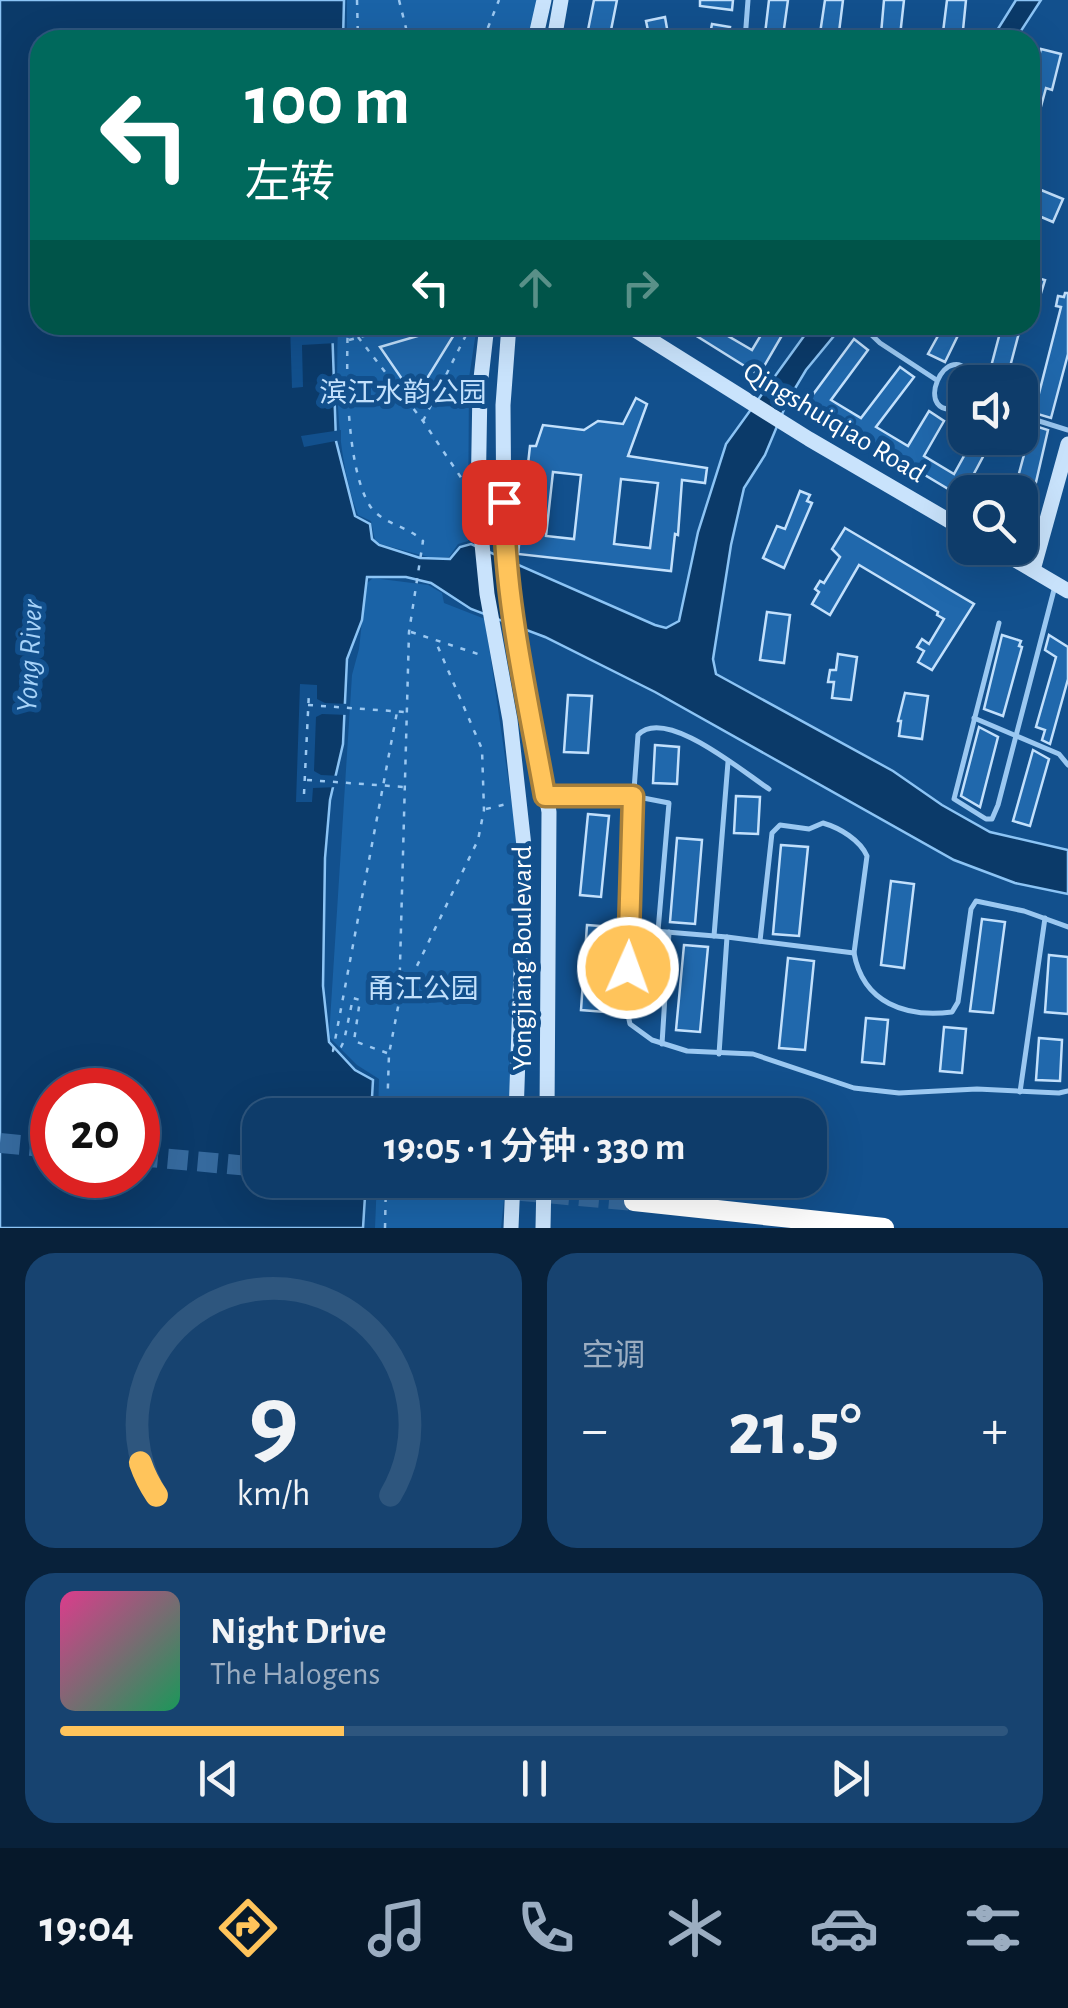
<!DOCTYPE html>
<html lang="zh">
<head>
<meta charset="utf-8">
<style>
  body { margin:0; font-family:"Alegreya Sans","Noto Sans SC",sans-serif; background:#174370; color:#f1f3f6; height:100vh; display:flex; flex-direction:column; font-size:38px; white-space:nowrap }
  * { box-sizing:border-box; margin:0 }
  p { font-size:32px; color:#9badc1 }
  .icon { flex:none; width:55px; height:55px; fill:none; stroke:currentColor; stroke-width:2; stroke-linecap:round; stroke-linejoin:round }
  .map { position:relative; height:1228px; overflow:hidden }
  .drawer { display:flex; flex-direction:column; gap:25px; padding:25px; background:#08213a; flex:1 }
  .drawer>* { flex:none }
  .hud { position:absolute; left:30px; top:30px; width:1010px; height:305px; border-radius:30px; box-shadow:0 10px 40px #0002,0 0 0 2px #2e567e; background:#00695c; color:#fff; overflow:hidden }
  .buttons { position:absolute; left:948px; top:365px; display:grid; gap:20px }
  .buttons a { display:grid; place-items:center; width:90px; height:90px; border-radius:20px; background:#0e3c6a; box-shadow:0 10px 40px #0002,0 0 0 2px #2e567e; font-size:50px }
  .speed { position:absolute; left:30px; top:1068px; display:flex; gap:20px; font-size:50px; font-weight:700; text-align:center }
  .speed>* { display:grid; place-content:center; width:130px; height:130px; border-radius:50%; background:#0e3c6a; box-shadow:0 10px 40px #0002,0 0 0 2px #2e567e; line-height:1 }
  .speed .limit { border:15px solid #d22; background:#fff; color:#111 }
  .pin { position:absolute; display:grid; place-items:center; width:85px; height:85px; color:#fff; margin:-42px; border-radius:20px; box-shadow:0 5px 15px #0006 }
  .me { position:absolute; width:110px; margin:-55px; rotate:2deg; stroke-linejoin:round; filter:drop-shadow(0 0 8px #0008) }
  .turn { display:flex; align-items:center; gap:35px; height:210px; padding:0 50px; font-size:45px }
  .turn .icon { width:130px; height:130px; stroke-width:2.5 }
  .turn b { display:block; font-size:70px; line-height:85px }
  .lanes { display:flex; align-items:center; height:95px; padding:0 50px; background:#0003; justify-content:center; gap:50px; direction:ltr }
  .lanes .off { opacity:.35 }
  .big { font-size:75px; font-weight:600; line-height:1.1 }
  .drawer .widget { flex:1; display:flex; flex-direction:column; justify-content:center; gap:15px; min-width:0; padding:0 35px; border-radius:30px; background:#174370 }
  .drawer .dial { align-items:center; gap:0 }
  .dial svg { height:260px; overflow:visible; fill:none; stroke:#2e567e; stroke-width:7; stroke-linecap:round; text-anchor:middle }
  .dial text { fill:#f1f3f6; stroke:none }
  .song { display:flex; align-items:center; gap:30px }
  .cover { width:120px; height:120px; border-radius:15px; background:linear-gradient(135deg,hsl(330 70% 55%),hsl(150 70% 35%)) }
  .played { height:10px; border-radius:5px; background:linear-gradient(90deg,#ffc45b 30%,#2e567e 30%) }
  .keys { display:flex; justify-content:space-around; direction:ltr }
  .heat { display:flex; justify-content:space-between; align-items:center; font-size:55px; direction:ltr }
  .drawer .tiles { flex:1; display:grid; gap:25px; grid-template-columns:1fr 1fr }
  .widget:last-child { grid-column:span 2 }
  .trip { position:absolute; left:242px; top:1098px; width:585px; height:100px; border-radius:30px; background:#0e3c6a; box-shadow:0 10px 40px #0002,0 0 0 2px #2e567e; font-weight:600; line-height:100px; text-align:center }
  .menu { display:flex; height:160px; justify-content:space-around; align-items:center; background:#06182a; color:#9badc1 }
  .menu .icon { width:70px; height:70px }
  .menu .selected { color:#ffc45b }
  .menu b { font-size:45px; color:#f1f3f6 }
  .map>svg:first-child { display:block }
</style>
</head>
<body>
<div class="map">
<svg width="1068" height="1228" viewBox="0 0 1068 1228">
  <rect width="100%" height="100%" fill="#12508d"/>
  <g fill="#1a63a7">
    <polygon points="347,0 539,0 531,40 347,40"/>
    <path d="M338,325H477L469,378L468,541L458,544L449,557L432,558L380,544L375,540L371,521L358,515C336,456 336,388 338,325Z"/>
    <polygon points="373,578 428,585 442,593 444,603 485,619 515,826 518,873 510,1115 378,1115 379,1079 357,1065 329,1037 352,675 359,649 366,584"/>
    <polygon points="377,1180 506,1180 501,1228 375,1228"/>
  </g>
  <g fill="#0b3a69" stroke="#8cc4f5" stroke-width="2.5" fill-rule="evenodd">
    <path d="M0,0H344L343,40H40V325H332L336,441L355,516L370,524L372,539L379,545L420,558L450,559L460,547L471,544L655,625L666,628L679,621L698,532L726,444L812,325H843L806,370L788,400L765,455L744,488L731,545L713,659L716,674L893,771L942,805L990,832L1068,850V894L1015,883L954,860L655,692L545,637L471,609L431,583L406,577H367L362,620L347,659L343,744L330,800L325,858L323,986L329,1042L355,1070L373,1080L371,1115H260V1180H366L363,1228H0ZM52,1090H138V1175H52Z"/>
    <polygon points="1016,0 1041,0 1015,40 991,40"/>
  </g>
  <g fill="#12508d">
    <polygon points="290,325 301,325 302,331 337,331 337,343 302,345 303,387 292,388"/>
    <polygon points="341,430 341,440 304,447 301,436"/>
    <polygon points="300,684 317,685 317,699 325,703 349,704 348,715 322,714 316,717 314,771 321,775 342,776 339,787 313,788 312,802 296,802"/>
  </g>
  <g fill="#2068ac" stroke="#c2e0fc" stroke-width="2.5" fill-rule="evenodd">
    <polygon points="594,0 617,0 609,40 586,40"/>
    <polygon points="700,0 733,0 732,10 700,6"/>
    <polygon points="769,0 788,0 783,36 765,34"/>
    <polygon points="825,0 843,0 838,40 819,40"/>
    <polygon points="884,0 904,0 900,36 881,34"/>
    <polygon points="947,0 966,0 962,40 942,40"/>
    <polygon points="665,17 669,40 650,40 646,21"/>
    <polygon points="712,24 730,27 728,40 709,40"/>
    <polygon points="1041,49 1061,54 1052,90 1046,88 1033,136 1030,136 1030,89"/>
    <polygon points="1041,190 1063,199 1053,222 1032,213"/>
    <polygon points="1030,276 1045,280 1034,316 1030,315"/>
    <polygon points="1065,293 1068,293 1068,354 1051,418 1034,413 1061,307 1056,306 1058,296 1064,297"/>
    <polygon points="455,325 460,325 415,398 380,347"/>
    <polygon points="679,325 728,325 723,333 752,350 767,325 788,325 759,375"/>
    <polygon points="944,325 963,325 945,362 928,354"/>
    <polygon points="1002,325 1021,325 1006,382 987,382"/>
    <polygon points="854,339 868,350 831,400 861,418 900,367 914,377 876,427 908,446 929,411 944,421 924,456 954,474 974,438 993,438 969,483 985,492 965,492 965,499 806,404"/>
    <path d="M636,398L647,404L628,456L707,468L705,483L682,480L678,535L675,534L671,571L518,554L530,446H536L543,425L584,430L598,421L623,424ZM553,472L581,475L574,539L546,536ZM621,479L658,483L650,548L614,544Z"/>
    <polygon points="1032,425 1048,430 1028,517 1020,514 1020,492 1014,492"/>
    <polygon points="800,491 810,495 807,501 812,503 784,568 763,558 777,526 785,529"/>
    <polygon points="845,528 974,604 932,670 918,662 924,651 917,647 922,639 929,644 944,619 937,615 938,612 859,565 830,615 812,604 819,592 815,589 820,581 824,583 840,557 832,549"/>
    <polygon points="767,612 790,615 784,663 760,660"/>
    <polygon points="1002,635 1021,641 1019,646 1022,647 1003,716 984,709"/>
    <polygon points="1049,635 1068,647 1068,679 1050,744 1042,740 1045,730 1036,727 1056,657 1045,650"/>
    <polygon points="838,654 857,657 851,700 832,698 834,682 828,682 830,670 836,670"/>
    <polygon points="905,693 928,696 922,739 899,736 901,721 898,721"/>
    <polygon points="568,695 592,696 588,753 564,752"/>
    <polygon points="979,727 998,737 980,807 961,796"/>
    <polygon points="655,745 679,747 677,784 653,783"/>
    <polygon points="1033,750 1049,759 1030,826 1013,821"/>
    <polygon points="736,796 760,797 758,834 734,833"/>
    <polygon points="588,814 609,816 601,897 580,895"/>
    <polygon points="677,838 702,840 695,924 670,922"/>
    <polygon points="781,845 808,847 799,936 773,934"/>
    <polygon points="891,881 914,884 904,968 881,965"/>
    <polygon points="982,919 1005,922 993,1013 970,1011"/>
    <polygon points="587,925 612,927 605,1012 581,1010"/>
    <polygon points="684,945 708,947 700,1032 676,1030"/>
    <polygon points="1049,955 1068,957 1068,1014 1045,1012"/>
    <polygon points="788,958 814,961 805,1050 779,1048"/>
    <polygon points="866,1018 888,1020 884,1064 862,1062"/>
    <polygon points="944,1027 966,1029 962,1073 940,1071"/>
    <polygon points="1039,1038 1062,1040 1060,1081 1036,1080"/>
  </g>
  <g fill="none" stroke-linecap="round" stroke-linejoin="round">
    <g stroke="#366a9e" stroke-width="20" stroke-dasharray="20 10" stroke-linecap="butt">
      <polyline points="0,1143 52,1148"/>
      <polyline points="138,1156 260,1167"/>
      <polyline points="400,1180 634,1201"/>
    </g>
    <g stroke="#9bc8f1" stroke-width="2.5" stroke-dasharray="5 8" stroke-linecap="butt">
      <polyline points="357,0 358,40"/>
      <polyline points="399,0 409,40"/>
      <polyline points="483,40 499,0"/>
      <path d="M348,325C346,370 346,468 370,506C382,524 408,526 423,541L409,632L399,1002L389,1054L387,1115"/>
      <polyline points="358,337 423,421 464,482"/>
      <polyline points="349,340 404,325"/>
      <polyline points="423,421 471,325"/>
      <polyline points="411,632 484,656"/>
      <polyline points="308,705 405,712"/>
      <polyline points="307,780 404,787"/>
      <polyline points="304,794 309,692"/>
      <polyline points="486,809 507,804"/>
      <polyline points="400,1001 478,840 484,810 482,749 435,640"/>
      <polyline points="387,1053 354,1041 360,1000 353,998 344,1041 341,1047 333,1051 397,712"/>
      <polyline points="385,1228 386,1180"/>
    </g>
    <g stroke="#9bc8f1" stroke-width="5">
      <polyline points="745,40 748,0"/>
      <polyline points="861,325 880,343 935,379"/>
      <path d="M965,406C905,428 948,325 975,382"/>
      <polyline points="1020,415 1068,430"/>
      <polyline points="999,623 954,799 986,819 992,819 998,805 1055,586"/>
      <polyline points="974,718 1059,754 1068,765"/>
      <path d="M769,789C743,772 665,706 638,735L629,859L626,1006L630,1024L652,1040L687,1051L753,1054L854,1088L899,1093L977,1089L1059,1093L1068,1091"/>
      <polyline points="552,796 633,796 669,803 658,931"/>
      <polyline points="630,929 727,937 854,953"/>
      <polyline points="714,936 728,762"/>
      <path d="M760,941L772,833L780,825L809,829L823,823C840,828 860,840 867,856L854,953C863,1003 906,1018 952,1012L958,1002L971,909L976,901L1024,911L1068,927"/>
      <polyline points="662,1044 669,932"/>
      <polyline points="719,1054 727,937"/>
      <polyline points="1020,1092 1045,918"/>
    </g>
    <g stroke="#c9e3fc" stroke-width="15">
      <polyline points="535,40 544,0"/>
      <polyline points="554,40 561,0"/>
      <polyline points="487,325 480,387 478,504 487,594 510,720 525,855 516,1115"/>
      <polyline points="509,325 503,405 504,534 518,638 549,812 547,1115"/>
      <polyline points="627,325 809,439 965,530"/>
      <polyline points="995,548 1068,591"/>
      <polyline points="1033,570 1068,444"/>
      <polyline points="511,1228 513,1180"/>
      <polyline points="543,1228 544,1180"/>
    </g>
    <polyline stroke="#fff" stroke-width="20" points="634,1201 884,1228"/>
  </g>
  <g fill="none" stroke-linecap="round" stroke-linejoin="round">
    <g stroke="#a67f3b" stroke-width="25">
      <path id="route" d="M504,502C504,600 528,700 545,796H633L628,968"/>
    </g>
    <use href="#route" stroke="#ffc45b" stroke-width="18"/>
  </g>
  <g text-anchor="middle" dominant-baseline="central" stroke-width="10" stroke-linejoin="round" paint-order="stroke">
    <g font-size="28" fill="#c2e0fc" stroke="#12508d">
      <text x="403" y="394">滨江水韵公园</text>
      <text x="423" y="990">甬江公园</text>
    </g>
    <g font-size="28" fill="#fff" stroke="#12508d">
      <text transform="translate(834 423) rotate(31)">Qingshuiqiao Road</text>
      <text transform="translate(523 958) rotate(-90)">Yongjiang Boulevard</text>
    </g>
    <g font-size="30" font-style="italic" fill="#a6d2f8" stroke="#12508d">
      <text transform="translate(30 656) rotate(-87)">Yong River</text>
    </g>
  </g>
</svg>
<div class="buttons">
<a><svg class="icon" aria-label="sound" viewBox="0 0 24 24"><path d="M4 9h4l5-4v14l-5-4H4zM17 9q2 3 0 6"/></svg></a>
<a><svg class="icon" aria-label="search" viewBox="0 0 24 24"><circle cx="10" cy="10" r="6"/><path d="M15 15l6 6"/></svg></a>
</div>
<div class="speed"><div class="limit">20</div></div>
<div class="pin" style="left:504px;top:502px;background:#d93025"><svg class="icon" aria-label="arrive" viewBox="0 0 24 24"><path d="M6 21V4h12l-3 4 3 4H6"/></svg></div>
<svg class="me" style="left:628px;top:968px" viewBox="-20 -20 40 40"><circle r="17" fill="#ffc45b" stroke="#fff" stroke-width="3"/><path d="M0-11L8 9 0 5-8 9z" fill="#fff"/></svg>
<div class="trip">19:05 · 1 分钟 · 330 m</div>
<div class="hud">
<div class="turn"><svg class="icon" aria-label="left" viewBox="0 0 24 24"><path d="M17 20v-9H6M10 6l-5 5 5 5"/></svg><div><b>100 m</b>左转</div></div>
<div class="lanes"><svg class="icon" aria-label="left" viewBox="0 0 24 24"><path d="M17 20v-9H6M10 6l-5 5 5 5"/></svg><svg class="icon off" aria-label="ahead" viewBox="0 0 24 24"><path d="M12 20V5M6 11l6-6 6 6"/></svg><svg class="icon off" aria-label="right" viewBox="0 0 24 24"><path d="M7 20v-9h11M14 6l5 5-5 5"/></svg></div>
</div>
</div>
<section class="drawer">
<div class="tiles">
<div class="widget dial"><svg viewBox="0 0 100 80">
<path d="M14 69A42 42 0 1 1 86 69"/>
<path d="M14 69A42 42 0 0 1 9 59" stroke="#ffc45b"/>
<text x="50" y="56" font-size="32" font-weight="700">9</text>
<text x="50" y="72" font-size="11">km/h</text>
</svg></div>
<div class="widget"><p>空调</p>
<div class="heat"><a>−</a><b class="big">21.5°</b><a>+</a></div>
</div>
<div class="widget">
<div class="song"><i class="cover"></i><div><b>Night Drive</b><p>The Halogens</p></div></div>
<div class="played"></div>
<div class="keys"><svg class="icon" aria-label="previous" viewBox="0 0 24 24"><path d="M18 5L8 12l10 7zM5 5v14"/></svg><svg class="icon" aria-label="pause" viewBox="0 0 24 24"><path d="M8 5v14M16 5v14"/></svg><svg class="icon" aria-label="next" viewBox="0 0 24 24"><path d="M6 5l10 7-10 7zM19 5v14"/></svg></div>
</div>
</div>
</section>
<nav class="menu">
<b>19:04</b>
<svg class="icon selected" aria-label="directions" viewBox="0 0 24 24"><path d="M12 3l9 9-9 9-9-9zM9 14v-3h6M13 9l2 2-2 2"/></svg>
<svg class="icon" aria-label="music" viewBox="0 0 24 24"><path d="M9 18V5l10-2v13"/><circle cx="6" cy="18" r="3"/><circle cx="16" cy="16" r="3"/></svg>
<svg class="icon" aria-label="phone" viewBox="0 0 24 24"><path d="M5 4h4l2 5-3 2q2 4 5 5l2-3 5 2v4C11 20 4 13 5 4z"/></svg>
<svg class="icon" aria-label="climate" viewBox="0 0 24 24"><path d="M12 3v18M4 7l16 10M4 17L20 7"/></svg>
<svg class="icon" aria-label="car" viewBox="0 0 24 24"><path d="M5 17H2v-5l4-1 3-4h7l3 4 3 1v5h-3M9 17h6M6 11h13"/><circle cx="7" cy="17" r="2"/><circle cx="17" cy="17" r="2"/></svg>
<svg class="icon" aria-label="filters" viewBox="0 0 24 24"><path d="M4 7h16M4 17h16"/><circle cx="9" cy="7" r="2"/><circle cx="15" cy="17" r="2"/></svg>
</nav>
</body>
</html>
